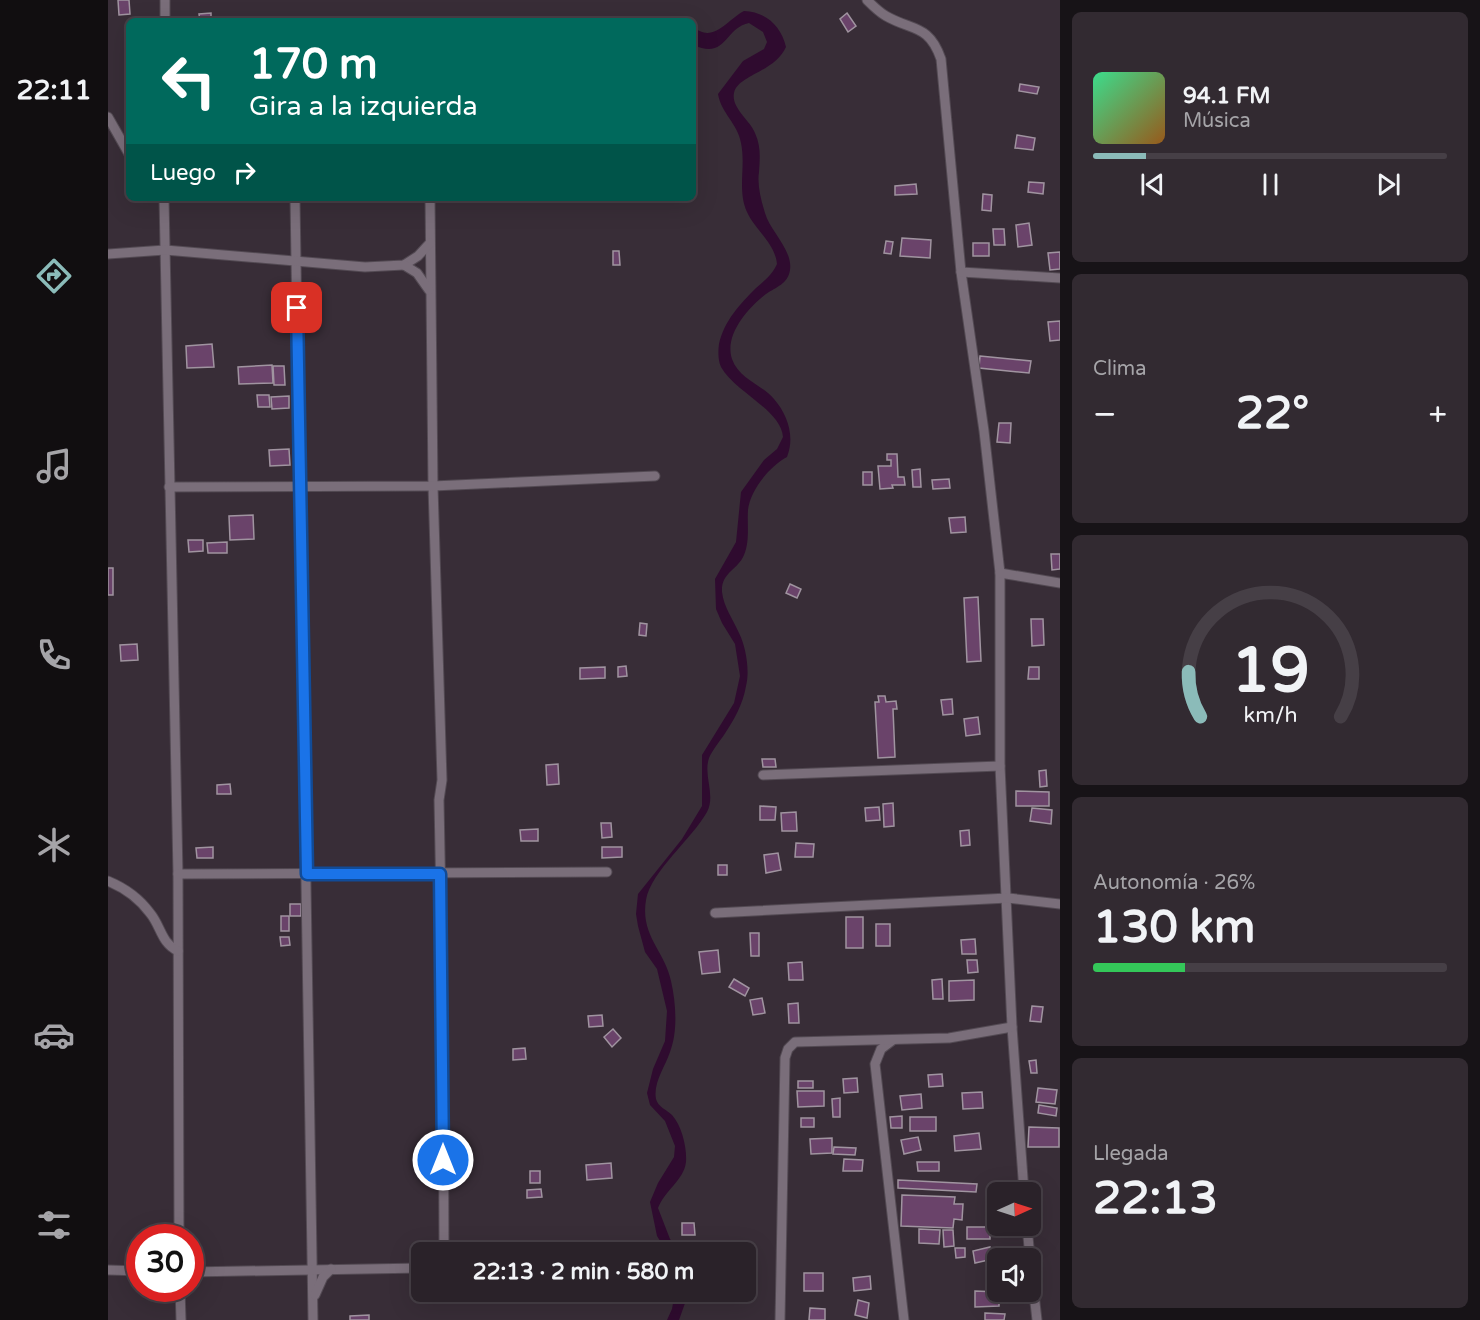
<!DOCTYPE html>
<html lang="es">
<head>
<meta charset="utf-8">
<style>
  body { margin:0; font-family:"Varela Round",sans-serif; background:#322a31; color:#f1f3f6; height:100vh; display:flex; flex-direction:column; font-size:22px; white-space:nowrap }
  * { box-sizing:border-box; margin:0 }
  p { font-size:20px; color:#a5a4a8 }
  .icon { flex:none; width:33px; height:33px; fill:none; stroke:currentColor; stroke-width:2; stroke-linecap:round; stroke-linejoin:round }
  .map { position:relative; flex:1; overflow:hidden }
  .sheet { display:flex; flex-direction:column; gap:12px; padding:12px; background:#171317; width:420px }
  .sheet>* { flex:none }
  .banner { position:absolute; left:18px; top:18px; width:570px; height:183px; border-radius:9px; box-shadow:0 6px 24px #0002,0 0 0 2px #463f46; background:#00695c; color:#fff; overflow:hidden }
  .needle { width:39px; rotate:87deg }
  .buttons { position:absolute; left:879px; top:1182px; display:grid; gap:12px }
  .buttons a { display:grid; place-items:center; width:54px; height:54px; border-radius:9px; background:#2a2229; box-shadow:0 6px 24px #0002,0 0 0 2px #463f46; font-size:30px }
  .speed { position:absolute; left:18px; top:1224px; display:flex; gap:12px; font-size:30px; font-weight:700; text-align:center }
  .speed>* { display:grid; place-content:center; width:78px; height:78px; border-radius:50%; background:#2a2229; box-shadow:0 6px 24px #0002,0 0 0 2px #463f46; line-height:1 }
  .speed .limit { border:9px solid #d22; background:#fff; color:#111 }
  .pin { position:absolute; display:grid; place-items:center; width:51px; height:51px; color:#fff; margin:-26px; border-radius:12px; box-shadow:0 3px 9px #0006 }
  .me { position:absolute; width:66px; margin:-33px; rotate:0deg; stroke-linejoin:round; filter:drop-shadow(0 0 4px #0008) }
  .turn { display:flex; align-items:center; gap:21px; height:126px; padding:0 24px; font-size:27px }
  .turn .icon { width:78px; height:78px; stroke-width:2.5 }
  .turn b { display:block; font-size:42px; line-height:51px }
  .then { display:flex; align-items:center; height:57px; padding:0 24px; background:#0003; gap:12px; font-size:22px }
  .big { font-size:45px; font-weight:700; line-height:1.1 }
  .sheet .widget { flex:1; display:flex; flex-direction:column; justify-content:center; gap:9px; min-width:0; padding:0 21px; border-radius:9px; background:#322a31 }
  .sheet .dial { align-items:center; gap:0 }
  .dial svg { height:156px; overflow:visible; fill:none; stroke:#463f46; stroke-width:7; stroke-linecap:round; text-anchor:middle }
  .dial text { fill:#f1f3f6; stroke:none }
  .song { display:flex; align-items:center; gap:18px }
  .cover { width:72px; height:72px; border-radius:9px; background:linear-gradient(135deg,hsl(150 70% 55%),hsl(30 70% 35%)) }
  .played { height:6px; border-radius:3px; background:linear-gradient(90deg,#8bbbb9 15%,#463f46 15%) }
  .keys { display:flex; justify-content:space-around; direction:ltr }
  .heat { display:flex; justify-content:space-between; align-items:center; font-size:33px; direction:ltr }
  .charge { height:9px; border-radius:4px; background:linear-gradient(90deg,#34c759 26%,#463f46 0) }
  .trip { position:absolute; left:303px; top:1242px; width:345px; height:60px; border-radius:9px; background:#2a2229; box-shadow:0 6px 24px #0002,0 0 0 2px #463f46; font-weight:700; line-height:60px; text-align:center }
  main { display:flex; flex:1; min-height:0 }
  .tab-bar { display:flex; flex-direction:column; width:108px; justify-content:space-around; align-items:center; background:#110e10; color:#a5a4a8 }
  .tab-bar .icon { width:42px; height:42px }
  .tab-bar .active { color:#8bbbb9 }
  .tab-bar b { font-size:27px; color:#f1f3f6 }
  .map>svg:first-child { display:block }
</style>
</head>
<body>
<main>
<nav class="tab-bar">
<b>22:11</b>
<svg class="icon active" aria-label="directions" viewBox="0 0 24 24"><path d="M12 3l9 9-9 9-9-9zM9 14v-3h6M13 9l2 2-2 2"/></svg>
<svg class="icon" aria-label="music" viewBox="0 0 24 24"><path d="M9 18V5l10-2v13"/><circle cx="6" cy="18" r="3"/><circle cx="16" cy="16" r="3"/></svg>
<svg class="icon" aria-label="phone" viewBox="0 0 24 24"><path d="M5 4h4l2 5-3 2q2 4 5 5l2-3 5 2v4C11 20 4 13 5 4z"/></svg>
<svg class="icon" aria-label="climate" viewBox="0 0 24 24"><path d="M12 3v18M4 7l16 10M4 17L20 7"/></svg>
<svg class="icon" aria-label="car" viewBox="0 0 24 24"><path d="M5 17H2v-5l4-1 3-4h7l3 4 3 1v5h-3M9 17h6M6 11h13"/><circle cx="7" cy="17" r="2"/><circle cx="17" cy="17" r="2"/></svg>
<svg class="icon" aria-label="filters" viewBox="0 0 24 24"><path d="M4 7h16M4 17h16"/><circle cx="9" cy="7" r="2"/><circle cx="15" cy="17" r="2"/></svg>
</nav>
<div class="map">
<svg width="952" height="1320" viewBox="0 0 952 1320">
  <rect width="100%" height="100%" fill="#382d37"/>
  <g fill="#2f0b2f">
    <path d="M636,11C658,12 673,26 678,47C667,72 630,75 626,93C623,108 642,120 647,133C653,146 652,158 651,172C649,185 653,200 657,213C662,231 685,250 682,270C680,284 668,287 658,294C640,308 616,335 624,359C631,379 653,384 666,399C680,415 687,437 679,457C662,466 642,490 640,510C639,524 642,541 636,555C630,570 613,572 614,592C616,608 625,619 631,633C638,647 642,671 638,686C635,704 626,720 616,735C611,742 604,751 601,758C595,776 608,795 599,812C584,839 543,871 538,900C532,936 557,951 563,981C568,1003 570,1031 562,1052C557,1067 545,1083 548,1099C550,1107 559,1110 564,1115C574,1126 579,1148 578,1162C576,1180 556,1191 550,1208L562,1239L573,1252H559L549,1236L542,1202L550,1183L566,1157L567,1146L557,1121L542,1105L539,1093L545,1069L557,1041L559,1011L549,969L537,952L530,926L528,914L530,894L574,839L594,806V755L626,703L632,676L627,644L614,623L608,609L607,579L628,542L633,492L656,460L669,449L675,437C673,410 627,392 613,367C610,361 610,351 611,344C616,321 632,304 648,288C657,280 664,275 669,264C667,243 647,230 639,212C629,190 638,167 633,143C630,124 613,113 610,94L635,61L656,49L659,42L655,32L641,23C616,28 619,60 585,45V26C604,45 619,20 636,11Z"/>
    <polygon points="567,1292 581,1292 571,1320 559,1320 564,1309"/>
  </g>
  <g fill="#6a436a" stroke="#a094a0" stroke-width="1.5">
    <polygon points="10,0 21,0 22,14 11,15"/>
    <polygon points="103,13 103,21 92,21 91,14"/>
    <polygon points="739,13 748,26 740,32 732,19"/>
    <polygon points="912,84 931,87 929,94 911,91"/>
    <polygon points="909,135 927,138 925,150 907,148"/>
    <polygon points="921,182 936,183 935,194 920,192"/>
    <polygon points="808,184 809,194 787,195 787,186"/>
    <polygon points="875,194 884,195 883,211 874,210"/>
    <polygon points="921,223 924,245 910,247 908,225"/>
    <polygon points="885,229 896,229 897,245 886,245"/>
    <polygon points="794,238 823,240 822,258 792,256"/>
    <polygon points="778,241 785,242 783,254 776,253"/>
    <rect x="865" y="243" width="16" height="13"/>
    <polygon points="505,251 511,251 512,265 505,265"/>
    <polygon points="952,252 952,269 942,270 940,253"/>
    <polygon points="952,321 952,340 942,341 940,322"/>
    <polygon points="104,344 106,367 79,368 78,346"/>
    <polygon points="872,356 923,361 921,373 871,368"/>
    <polygon points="164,365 165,383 131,384 130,367"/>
    <polygon points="165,366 176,366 177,385 166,385"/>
    <polygon points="149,395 161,395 162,407 150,407"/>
    <polygon points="181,396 181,408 164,409 163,397"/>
    <polygon points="891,423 903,423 902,443 889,442"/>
    <polygon points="181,449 182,465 162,466 161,450"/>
    <polygon points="779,454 789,454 790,477 796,477 797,485 784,485 785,488 772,489 770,466 783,466 783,460 779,460"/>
    <polygon points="812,469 813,487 805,487 804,470"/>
    <rect x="755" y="472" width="9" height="13"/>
    <polygon points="841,479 842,488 825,489 824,480"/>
    <polygon points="145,515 146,539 122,540 121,516"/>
    <polygon points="857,517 858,532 843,533 841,518"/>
    <polygon points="80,540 95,540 95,551 81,552"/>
    <polygon points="119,542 119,553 100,553 99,543"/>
    <polygon points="943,554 952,554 952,569 944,570"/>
    <rect x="0" y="568" width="5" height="27"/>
    <polygon points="682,584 693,589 689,598 678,593"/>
    <polygon points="870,597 873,661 859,662 856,598"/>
    <polygon points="923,619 935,619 936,645 924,646"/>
    <polygon points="532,623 539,624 538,636 531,635"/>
    <polygon points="29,644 30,660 13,661 12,645"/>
    <polygon points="518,666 519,676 510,677 510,667"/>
    <polygon points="497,667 497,678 472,679 472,668"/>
    <polygon points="921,667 931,667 931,679 920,679"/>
    <polygon points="770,696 777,696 778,702 788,701 789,709 785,709 787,757 770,758 767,702 771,702"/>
    <polygon points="844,699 845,714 835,715 833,700"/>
    <polygon points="870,717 872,734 858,736 856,719"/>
    <polygon points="654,759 667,759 668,767 655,767"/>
    <polygon points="450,764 451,784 439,785 438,765"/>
    <polygon points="938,770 939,786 932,787 931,771"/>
    <polygon points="122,784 123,794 109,794 109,785"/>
    <polygon points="908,791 941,792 941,806 908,806"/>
    <polygon points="785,803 786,826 776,827 775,804"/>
    <polygon points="652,806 668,807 667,820 652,820"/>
    <polygon points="771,807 772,820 758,821 757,808"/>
    <polygon points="924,808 944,810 943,824 922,821"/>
    <polygon points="688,812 689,831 674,831 673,813"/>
    <polygon points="493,823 503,823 504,837 494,838"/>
    <polygon points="430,829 430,841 413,841 412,830"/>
    <polygon points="861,830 862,845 853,846 852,831"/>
    <polygon points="688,843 706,844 705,857 687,857"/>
    <polygon points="105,847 105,858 89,858 88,848"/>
    <polygon points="494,847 514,847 514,857 494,858"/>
    <polygon points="670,853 673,870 658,873 656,855"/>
    <rect x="610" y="865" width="9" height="10"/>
    <rect x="182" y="904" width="11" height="12"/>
    <rect x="173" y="916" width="8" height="15"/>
    <rect x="738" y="917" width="17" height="31"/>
    <rect x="768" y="924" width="14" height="22"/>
    <polygon points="642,933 651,933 651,956 643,956"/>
    <polygon points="172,937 181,937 182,945 173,946"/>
    <polygon points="867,939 868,954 854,954 853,940"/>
    <polygon points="610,950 612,972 594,974 591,952"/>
    <polygon points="859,960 869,960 870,972 860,973"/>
    <polygon points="694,962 695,980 681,980 680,963"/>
    <polygon points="626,979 641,988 637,996 621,987"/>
    <polygon points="834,979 835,999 825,999 824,980"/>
    <polygon points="866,980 866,1000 841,1001 841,981"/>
    <polygon points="654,998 657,1013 645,1015 642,1000"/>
    <polygon points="690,1003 691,1023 681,1023 680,1004"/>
    <polygon points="924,1006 935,1007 933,1022 922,1021"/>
    <polygon points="494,1015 495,1026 481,1027 480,1016"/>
    <polygon points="505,1029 513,1038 504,1047 496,1037"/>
    <polygon points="417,1048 418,1059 405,1060 405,1049"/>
    <polygon points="928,1060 929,1073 923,1073 921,1061"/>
    <polygon points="834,1074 835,1086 821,1087 820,1075"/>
    <polygon points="749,1078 750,1092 736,1093 735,1079"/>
    <rect x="690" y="1081" width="15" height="7"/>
    <polygon points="930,1088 949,1090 947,1104 928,1102"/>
    <polygon points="689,1091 716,1091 716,1106 690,1107"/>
    <polygon points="874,1092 875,1108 855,1109 854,1093"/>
    <polygon points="813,1094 814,1108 794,1110 792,1096"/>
    <polygon points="732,1098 732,1117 725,1117 724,1099"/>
    <polygon points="931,1105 949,1108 948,1116 930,1113"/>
    <polygon points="794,1116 794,1128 783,1128 782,1117"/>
    <rect x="802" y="1117" width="26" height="14"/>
    <rect x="693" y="1118" width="13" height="9"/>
    <polygon points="921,1127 951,1128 951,1147 920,1147"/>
    <polygon points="871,1133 873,1149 847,1151 846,1136"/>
    <polygon points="810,1137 813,1150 796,1154 793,1140"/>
    <polygon points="724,1138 724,1153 703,1154 702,1139"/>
    <polygon points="726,1147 748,1148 747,1155 725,1154"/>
    <polygon points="736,1159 755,1160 754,1171 735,1171"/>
    <polygon points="809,1162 831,1162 831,1171 810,1171"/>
    <polygon points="503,1163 504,1178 479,1180 478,1165"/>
    <rect x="422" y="1171" width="10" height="12"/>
    <polygon points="790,1180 869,1184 868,1192 790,1188"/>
    <polygon points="433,1189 434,1197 419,1198 419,1190"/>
    <polygon points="794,1195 847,1197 846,1204 855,1204 854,1220 846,1219 845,1228 793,1226"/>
    <polygon points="574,1223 586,1223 587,1235 574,1235"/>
    <rect x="859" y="1227" width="23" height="12"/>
    <polygon points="811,1229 832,1230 831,1244 811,1243"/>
    <polygon points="835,1230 845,1230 846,1246 836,1247"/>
    <polygon points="882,1247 885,1259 867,1263 865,1251"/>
    <polygon points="847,1248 857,1248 857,1257 848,1258"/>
    <rect x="638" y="1258" width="6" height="14"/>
    <rect x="696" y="1273" width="19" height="18"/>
    <polygon points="762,1276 763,1289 746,1291 745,1278"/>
    <polygon points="867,1291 891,1292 891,1306 867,1307"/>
    <polygon points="750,1300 761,1303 759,1318 747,1315"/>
    <polygon points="702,1308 717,1309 717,1320 701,1320"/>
    <polygon points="877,1313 897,1314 896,1320 877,1320"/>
    <polygon points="261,1315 261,1320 242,1320 242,1316"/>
  </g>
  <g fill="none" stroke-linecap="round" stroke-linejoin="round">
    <g stroke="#534a53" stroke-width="11">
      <g id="street">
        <path d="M759,0C765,6 771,12 778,16C804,31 821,24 833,59L853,272L876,431L892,573V766L904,1027L916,1192"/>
        <polyline points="57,21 57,0"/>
        <polyline points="0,117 21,154"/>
        <polyline points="56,198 70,874 71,1238"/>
        <polyline points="187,198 205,1320"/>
        <polyline points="322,198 325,486 334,780 331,800 335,1009 336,1252"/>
        <polyline points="0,254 57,250 257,267 296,265 310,256 322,243"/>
        <polyline points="296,265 309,273 321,290"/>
        <polyline points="853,272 952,278"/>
        <polyline points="61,487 325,486 547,476"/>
        <polyline points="892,573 952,583"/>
        <polyline points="655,775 892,766"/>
        <polyline points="70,874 499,872"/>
        <path d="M0,881C17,888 31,898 42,913C53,926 53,943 70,951"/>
        <polyline points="607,913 900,898 952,904"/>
        <polyline points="785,1040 773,1049 767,1064 796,1320"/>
        <polyline points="919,1226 922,1258"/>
        <polyline points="922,1259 929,1320"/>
        <polyline points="0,1270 32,1271"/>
        <polyline points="82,1272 314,1268"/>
        <polyline points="72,1288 73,1320"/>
        <polyline points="207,1295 215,1277 223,1269"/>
        <polyline points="672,1320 677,1058 680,1049 687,1042 841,1038 904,1027"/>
      </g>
    </g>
    <use href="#street" stroke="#7a6e7a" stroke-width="9"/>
  </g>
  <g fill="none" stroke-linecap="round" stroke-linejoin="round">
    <g stroke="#114b97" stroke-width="15">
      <polyline id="route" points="189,308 199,874 332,874 335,1160"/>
    </g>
    <use href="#route" stroke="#1a73e8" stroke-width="10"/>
  </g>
</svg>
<div class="buttons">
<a><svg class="needle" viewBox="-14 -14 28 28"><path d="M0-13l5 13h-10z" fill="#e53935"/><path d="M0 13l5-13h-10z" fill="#a5a4a8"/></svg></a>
<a><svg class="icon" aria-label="sound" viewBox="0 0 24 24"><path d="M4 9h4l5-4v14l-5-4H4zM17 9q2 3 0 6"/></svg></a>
</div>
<div class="speed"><div class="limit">30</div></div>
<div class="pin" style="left:189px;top:308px;background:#d93025"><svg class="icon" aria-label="arrive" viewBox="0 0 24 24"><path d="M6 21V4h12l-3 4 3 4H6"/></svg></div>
<svg class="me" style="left:335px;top:1160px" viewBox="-20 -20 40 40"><circle r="17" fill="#1a73e8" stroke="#fff" stroke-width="3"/><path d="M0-11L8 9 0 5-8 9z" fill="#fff"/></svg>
<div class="trip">22:13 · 2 min · 580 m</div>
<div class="banner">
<div class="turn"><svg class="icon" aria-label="left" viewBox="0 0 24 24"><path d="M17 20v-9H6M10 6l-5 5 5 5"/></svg><div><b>170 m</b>Gira a la izquierda</div></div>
<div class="then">Luego<svg class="icon" aria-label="right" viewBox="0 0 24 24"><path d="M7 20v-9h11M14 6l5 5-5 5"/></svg></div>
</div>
</div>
<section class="sheet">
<div class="widget">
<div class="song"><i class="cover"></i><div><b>94.1 FM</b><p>Música</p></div></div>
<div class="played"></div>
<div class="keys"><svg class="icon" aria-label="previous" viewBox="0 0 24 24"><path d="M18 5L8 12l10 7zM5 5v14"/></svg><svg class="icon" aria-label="pause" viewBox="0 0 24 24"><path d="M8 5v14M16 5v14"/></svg><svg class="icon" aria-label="next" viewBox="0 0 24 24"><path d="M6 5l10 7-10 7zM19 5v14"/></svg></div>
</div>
<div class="widget"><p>Clima</p>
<div class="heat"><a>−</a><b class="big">22°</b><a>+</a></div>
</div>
<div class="widget dial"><svg viewBox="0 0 100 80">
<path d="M14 69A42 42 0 1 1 86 69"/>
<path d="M14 69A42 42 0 0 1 8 46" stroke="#8bbbb9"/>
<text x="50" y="56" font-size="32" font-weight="700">19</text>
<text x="50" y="72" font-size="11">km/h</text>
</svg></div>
<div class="widget"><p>Autonomía · 26%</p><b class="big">130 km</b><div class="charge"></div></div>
<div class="widget"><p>Llegada</p><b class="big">22:13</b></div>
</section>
</main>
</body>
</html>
